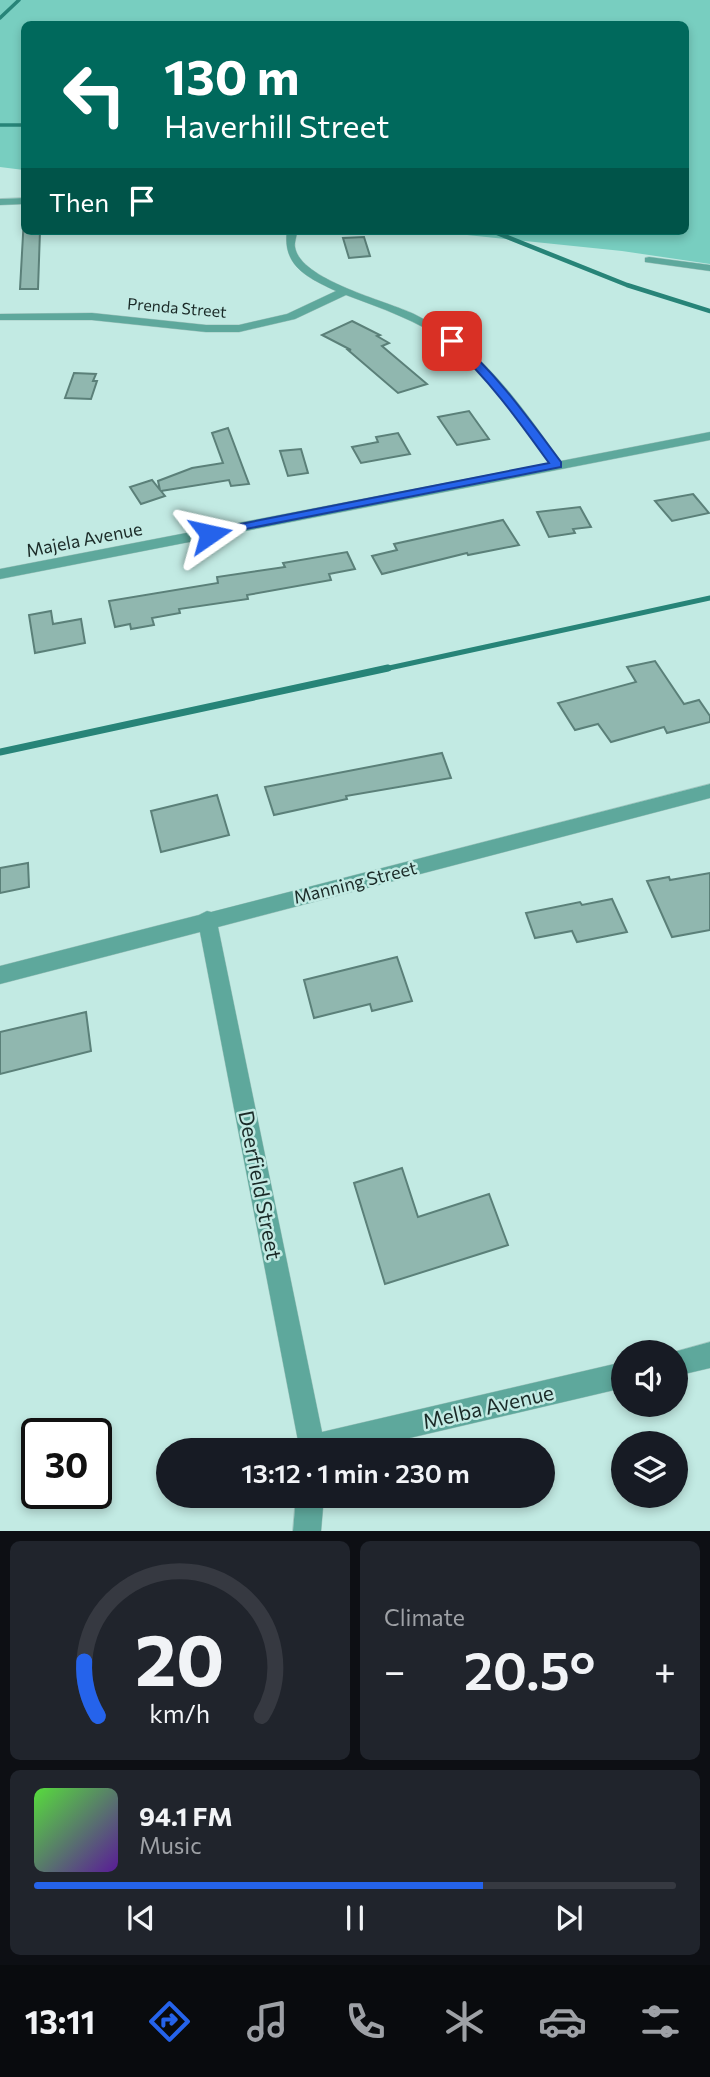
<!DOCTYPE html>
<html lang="en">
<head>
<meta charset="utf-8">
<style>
  body { margin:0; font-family:Commissioner,sans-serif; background:#20242c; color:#f1f3f6; height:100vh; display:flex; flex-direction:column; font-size:26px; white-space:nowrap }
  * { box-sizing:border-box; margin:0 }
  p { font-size:23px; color:#9ea1a6 }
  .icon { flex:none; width:38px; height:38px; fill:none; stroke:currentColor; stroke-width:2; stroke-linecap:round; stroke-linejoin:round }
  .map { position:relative; height:1531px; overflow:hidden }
  .panel { display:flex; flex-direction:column; gap:10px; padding:10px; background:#0d0f14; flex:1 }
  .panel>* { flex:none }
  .hud { position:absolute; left:21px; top:21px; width:668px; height:214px; border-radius:10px; box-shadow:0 4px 10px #0003; background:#00695c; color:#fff; overflow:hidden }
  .controls { position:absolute; left:611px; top:1340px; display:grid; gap:14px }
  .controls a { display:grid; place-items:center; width:77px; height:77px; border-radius:50%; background:#171b24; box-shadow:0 4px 10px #0003; font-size:35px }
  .speed { position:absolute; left:21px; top:1418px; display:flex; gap:14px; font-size:35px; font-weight:700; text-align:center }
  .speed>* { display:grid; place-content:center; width:91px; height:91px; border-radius:50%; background:#171b24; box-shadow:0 4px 10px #0003; line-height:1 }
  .speed .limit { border:4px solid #111; border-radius:10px; background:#fff; color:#111 }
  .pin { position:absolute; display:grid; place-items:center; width:60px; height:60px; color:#fff; margin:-30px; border-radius:14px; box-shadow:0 4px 10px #0006 }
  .me { position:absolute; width:77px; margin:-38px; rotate:79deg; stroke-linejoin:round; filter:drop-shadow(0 0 5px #0008) }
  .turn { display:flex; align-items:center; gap:24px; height:147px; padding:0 28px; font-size:32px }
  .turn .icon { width:91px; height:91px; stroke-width:2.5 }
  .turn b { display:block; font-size:49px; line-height:60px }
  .then { display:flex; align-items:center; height:66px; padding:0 28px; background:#0003; gap:14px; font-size:26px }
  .big { font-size:52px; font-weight:600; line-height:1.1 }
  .panel .widget { flex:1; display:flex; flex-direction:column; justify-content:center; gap:10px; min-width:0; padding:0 24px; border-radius:10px; background:#20242c }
  .panel .dial { align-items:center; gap:0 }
  .dial svg { height:182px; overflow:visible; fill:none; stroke:#363941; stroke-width:7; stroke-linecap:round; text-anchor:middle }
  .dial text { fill:#f1f3f6; stroke:none }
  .song { display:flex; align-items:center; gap:21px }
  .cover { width:84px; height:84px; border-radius:10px; background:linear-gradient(135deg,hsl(110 70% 55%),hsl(270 70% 35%)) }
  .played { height:7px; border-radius:4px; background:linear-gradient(90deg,#2563eb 70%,#363941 70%) }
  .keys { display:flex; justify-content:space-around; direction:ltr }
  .heat { display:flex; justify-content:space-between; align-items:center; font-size:38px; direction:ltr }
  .panel .tiles { flex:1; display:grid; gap:10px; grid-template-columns:1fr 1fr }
  .widget:last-child { grid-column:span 2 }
  .trip { position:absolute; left:156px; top:1438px; width:399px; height:70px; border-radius:35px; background:#171b24; box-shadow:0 4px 10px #0003; font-weight:600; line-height:70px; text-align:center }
  .menu { display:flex; height:112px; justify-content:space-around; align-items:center; background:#090b0e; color:#9ea1a6 }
  .menu .icon { width:49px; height:49px }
  .menu .on { color:#2563eb }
  .menu b { font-size:32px; color:#f1f3f6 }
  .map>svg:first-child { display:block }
</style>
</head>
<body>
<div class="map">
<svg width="710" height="1531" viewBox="0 0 710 1531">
  <rect width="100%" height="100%" fill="#c2eae3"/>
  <polygon fill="#78cec0" points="0,0 710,0 710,264 622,251 429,231 686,231 686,24 24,24 24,170 0,167"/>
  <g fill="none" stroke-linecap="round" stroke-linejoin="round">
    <g stroke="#278478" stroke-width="3.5">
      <polyline points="0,18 19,0"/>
      <polyline points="0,125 24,125"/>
    </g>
    <polyline stroke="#278478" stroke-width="4.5" points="492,231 627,285 710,311"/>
    <polyline stroke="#278478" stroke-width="5" points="380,670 710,598"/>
    <polyline stroke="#278478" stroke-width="7" points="0,752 388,668"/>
  </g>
  <g fill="#90b7af" stroke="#5b8079" stroke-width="2">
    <polygon points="24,217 24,231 40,231 38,289 20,289"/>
    <polygon points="364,237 370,256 349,258 343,238"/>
    <polygon points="352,321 380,335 377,336 389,343 382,346 427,384 398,393 348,350 351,350 322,335"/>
    <polygon points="74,373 96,374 93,381 97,381 91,399 65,398"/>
    <polygon points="469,411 489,439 457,445 438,417"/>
    <polygon points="228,428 249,484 231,486 229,480 161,491 165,496 141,504 130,487 152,480 160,490 158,481 192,468 223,463 212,433"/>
    <polygon points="398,433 410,454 361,463 352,447 378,442 376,437"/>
    <polygon points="301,449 308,473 288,476 280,451"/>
    <polygon points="693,494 709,513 672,521 655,501"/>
    <polygon points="580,507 591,527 573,529 575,533 549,537 537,512"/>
    <polygon points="503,520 519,545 468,555 467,553 382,574 372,556 397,550 394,544"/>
    <polygon points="347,552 355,569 329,574 331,580 247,595 248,599 179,609 180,613 152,618 154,625 131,629 130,624 115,627 109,601 218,583 217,577 285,567 283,563"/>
    <polygon points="51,611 53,624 81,619 85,643 35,653 29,615"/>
    <polygon points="655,661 684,704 699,700 710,716 710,722 667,733 664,727 611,742 598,724 575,730 558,703 636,682 627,667"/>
    <polygon points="442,753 451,778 346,796 347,799 274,815 265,787"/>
    <polygon points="217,795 229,835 161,852 151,811"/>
    <polygon points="28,863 29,887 0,893 0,868"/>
    <polygon points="710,873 710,930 672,937 647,881 669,877 670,880"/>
    <polygon points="612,899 627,932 577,942 572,931 535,938 526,913 580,902 582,905"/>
    <polygon points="397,957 412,1001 372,1011 370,1004 314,1018 304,980"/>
    <polygon points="86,1012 91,1051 0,1074 0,1032"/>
    <polygon points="402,1168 418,1217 489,1194 508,1245 385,1284 354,1183"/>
  </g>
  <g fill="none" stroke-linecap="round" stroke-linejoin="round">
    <g stroke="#a4c7c1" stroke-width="1">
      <g id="street">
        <polygon points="24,198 24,204 0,205 0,199"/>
        <path d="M287,231H297C297,236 294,243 295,247C300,280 387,301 414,314C483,348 517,401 561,461L710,432V440L0,579V569L549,463C519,421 491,375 449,343C418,321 381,308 346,295L295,319L239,332H206L92,320H0V314L92,313L206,325H239L287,314L336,291C308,278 282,266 287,231Z"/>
        <polygon points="649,257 710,265 710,271 645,262 645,258"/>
        <polygon points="710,784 710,798 218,927 322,1432 623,1362 623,1388 354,1451 300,1451 200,932 0,984 0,966 199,915 207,911 211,912"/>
        <polygon points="710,1342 710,1368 676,1376 676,1353 670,1353"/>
        <polygon points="296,1496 324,1496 321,1531 293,1531"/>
      </g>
    </g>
    <use href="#street" fill="#5ea89c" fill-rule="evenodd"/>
  </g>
  <path fill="#2563eb" stroke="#184099" stroke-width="2" d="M449,339H456C498,375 528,418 561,462V467L205,537L203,534L210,530L549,463C518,420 488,378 449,343Z"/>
  <g text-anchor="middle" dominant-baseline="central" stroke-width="5" stroke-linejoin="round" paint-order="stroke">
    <g font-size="16" fill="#1a2a27" stroke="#c2eae3">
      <text transform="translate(177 307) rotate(5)">Prenda Street</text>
    </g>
    <g font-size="18" fill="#1a2a27" stroke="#c2eae3">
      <text transform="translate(84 539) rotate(-11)">Majela Avenue</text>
      <text transform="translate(355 882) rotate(-14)">Manning Street</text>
    </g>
    <g font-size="21" fill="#1a2a27" stroke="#c2eae3">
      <text transform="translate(261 1185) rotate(79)">Deerfield Street</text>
      <text transform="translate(488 1406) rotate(-13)">Melba Avenue</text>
    </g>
  </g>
</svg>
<div class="controls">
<a><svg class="icon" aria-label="sound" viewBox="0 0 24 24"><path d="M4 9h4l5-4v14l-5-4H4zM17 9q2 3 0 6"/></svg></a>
<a><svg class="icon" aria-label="layers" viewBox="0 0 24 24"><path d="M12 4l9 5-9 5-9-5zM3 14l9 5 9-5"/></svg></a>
</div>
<div class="speed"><div class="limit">30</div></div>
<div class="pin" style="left:452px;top:341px;background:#d93025"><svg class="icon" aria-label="arrive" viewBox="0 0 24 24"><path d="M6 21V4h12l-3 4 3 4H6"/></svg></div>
<svg class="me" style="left:210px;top:534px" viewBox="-20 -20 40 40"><path d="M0-17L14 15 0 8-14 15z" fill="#2563eb" stroke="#fff" stroke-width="4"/></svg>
<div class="trip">13:12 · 1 min · 230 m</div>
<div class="hud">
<div class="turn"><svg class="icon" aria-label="left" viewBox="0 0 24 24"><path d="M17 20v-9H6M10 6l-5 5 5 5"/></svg><div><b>130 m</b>Haverhill Street</div></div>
<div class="then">Then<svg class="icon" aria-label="arrive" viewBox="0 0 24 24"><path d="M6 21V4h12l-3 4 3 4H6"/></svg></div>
</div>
</div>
<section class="panel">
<div class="tiles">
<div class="widget dial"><svg viewBox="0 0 100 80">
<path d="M14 69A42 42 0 1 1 86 69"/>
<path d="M14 69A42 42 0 0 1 8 45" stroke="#2563eb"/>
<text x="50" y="56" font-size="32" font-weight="700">20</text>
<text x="50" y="72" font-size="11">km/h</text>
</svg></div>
<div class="widget"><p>Climate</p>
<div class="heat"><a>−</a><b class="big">20.5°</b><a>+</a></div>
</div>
<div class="widget">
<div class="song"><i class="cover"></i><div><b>94.1 FM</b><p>Music</p></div></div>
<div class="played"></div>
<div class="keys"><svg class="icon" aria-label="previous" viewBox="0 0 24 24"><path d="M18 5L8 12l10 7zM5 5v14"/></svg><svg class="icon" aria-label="pause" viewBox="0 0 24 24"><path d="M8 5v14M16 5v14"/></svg><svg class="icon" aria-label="next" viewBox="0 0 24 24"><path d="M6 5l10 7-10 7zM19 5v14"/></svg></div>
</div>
</div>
</section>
<nav class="menu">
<b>13:11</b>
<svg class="icon on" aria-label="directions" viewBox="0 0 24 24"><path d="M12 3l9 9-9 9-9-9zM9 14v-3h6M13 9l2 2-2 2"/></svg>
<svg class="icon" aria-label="music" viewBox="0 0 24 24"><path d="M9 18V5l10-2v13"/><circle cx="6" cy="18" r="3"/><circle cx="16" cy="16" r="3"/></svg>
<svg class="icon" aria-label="phone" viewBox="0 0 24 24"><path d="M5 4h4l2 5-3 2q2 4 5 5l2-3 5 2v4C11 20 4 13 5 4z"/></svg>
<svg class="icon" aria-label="climate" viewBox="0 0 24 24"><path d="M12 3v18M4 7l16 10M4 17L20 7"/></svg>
<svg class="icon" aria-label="car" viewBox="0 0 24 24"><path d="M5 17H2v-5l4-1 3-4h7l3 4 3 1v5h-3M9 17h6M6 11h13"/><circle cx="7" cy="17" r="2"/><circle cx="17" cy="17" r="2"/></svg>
<svg class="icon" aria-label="filters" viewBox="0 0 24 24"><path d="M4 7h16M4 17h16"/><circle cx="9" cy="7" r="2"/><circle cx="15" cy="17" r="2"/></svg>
</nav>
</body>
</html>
